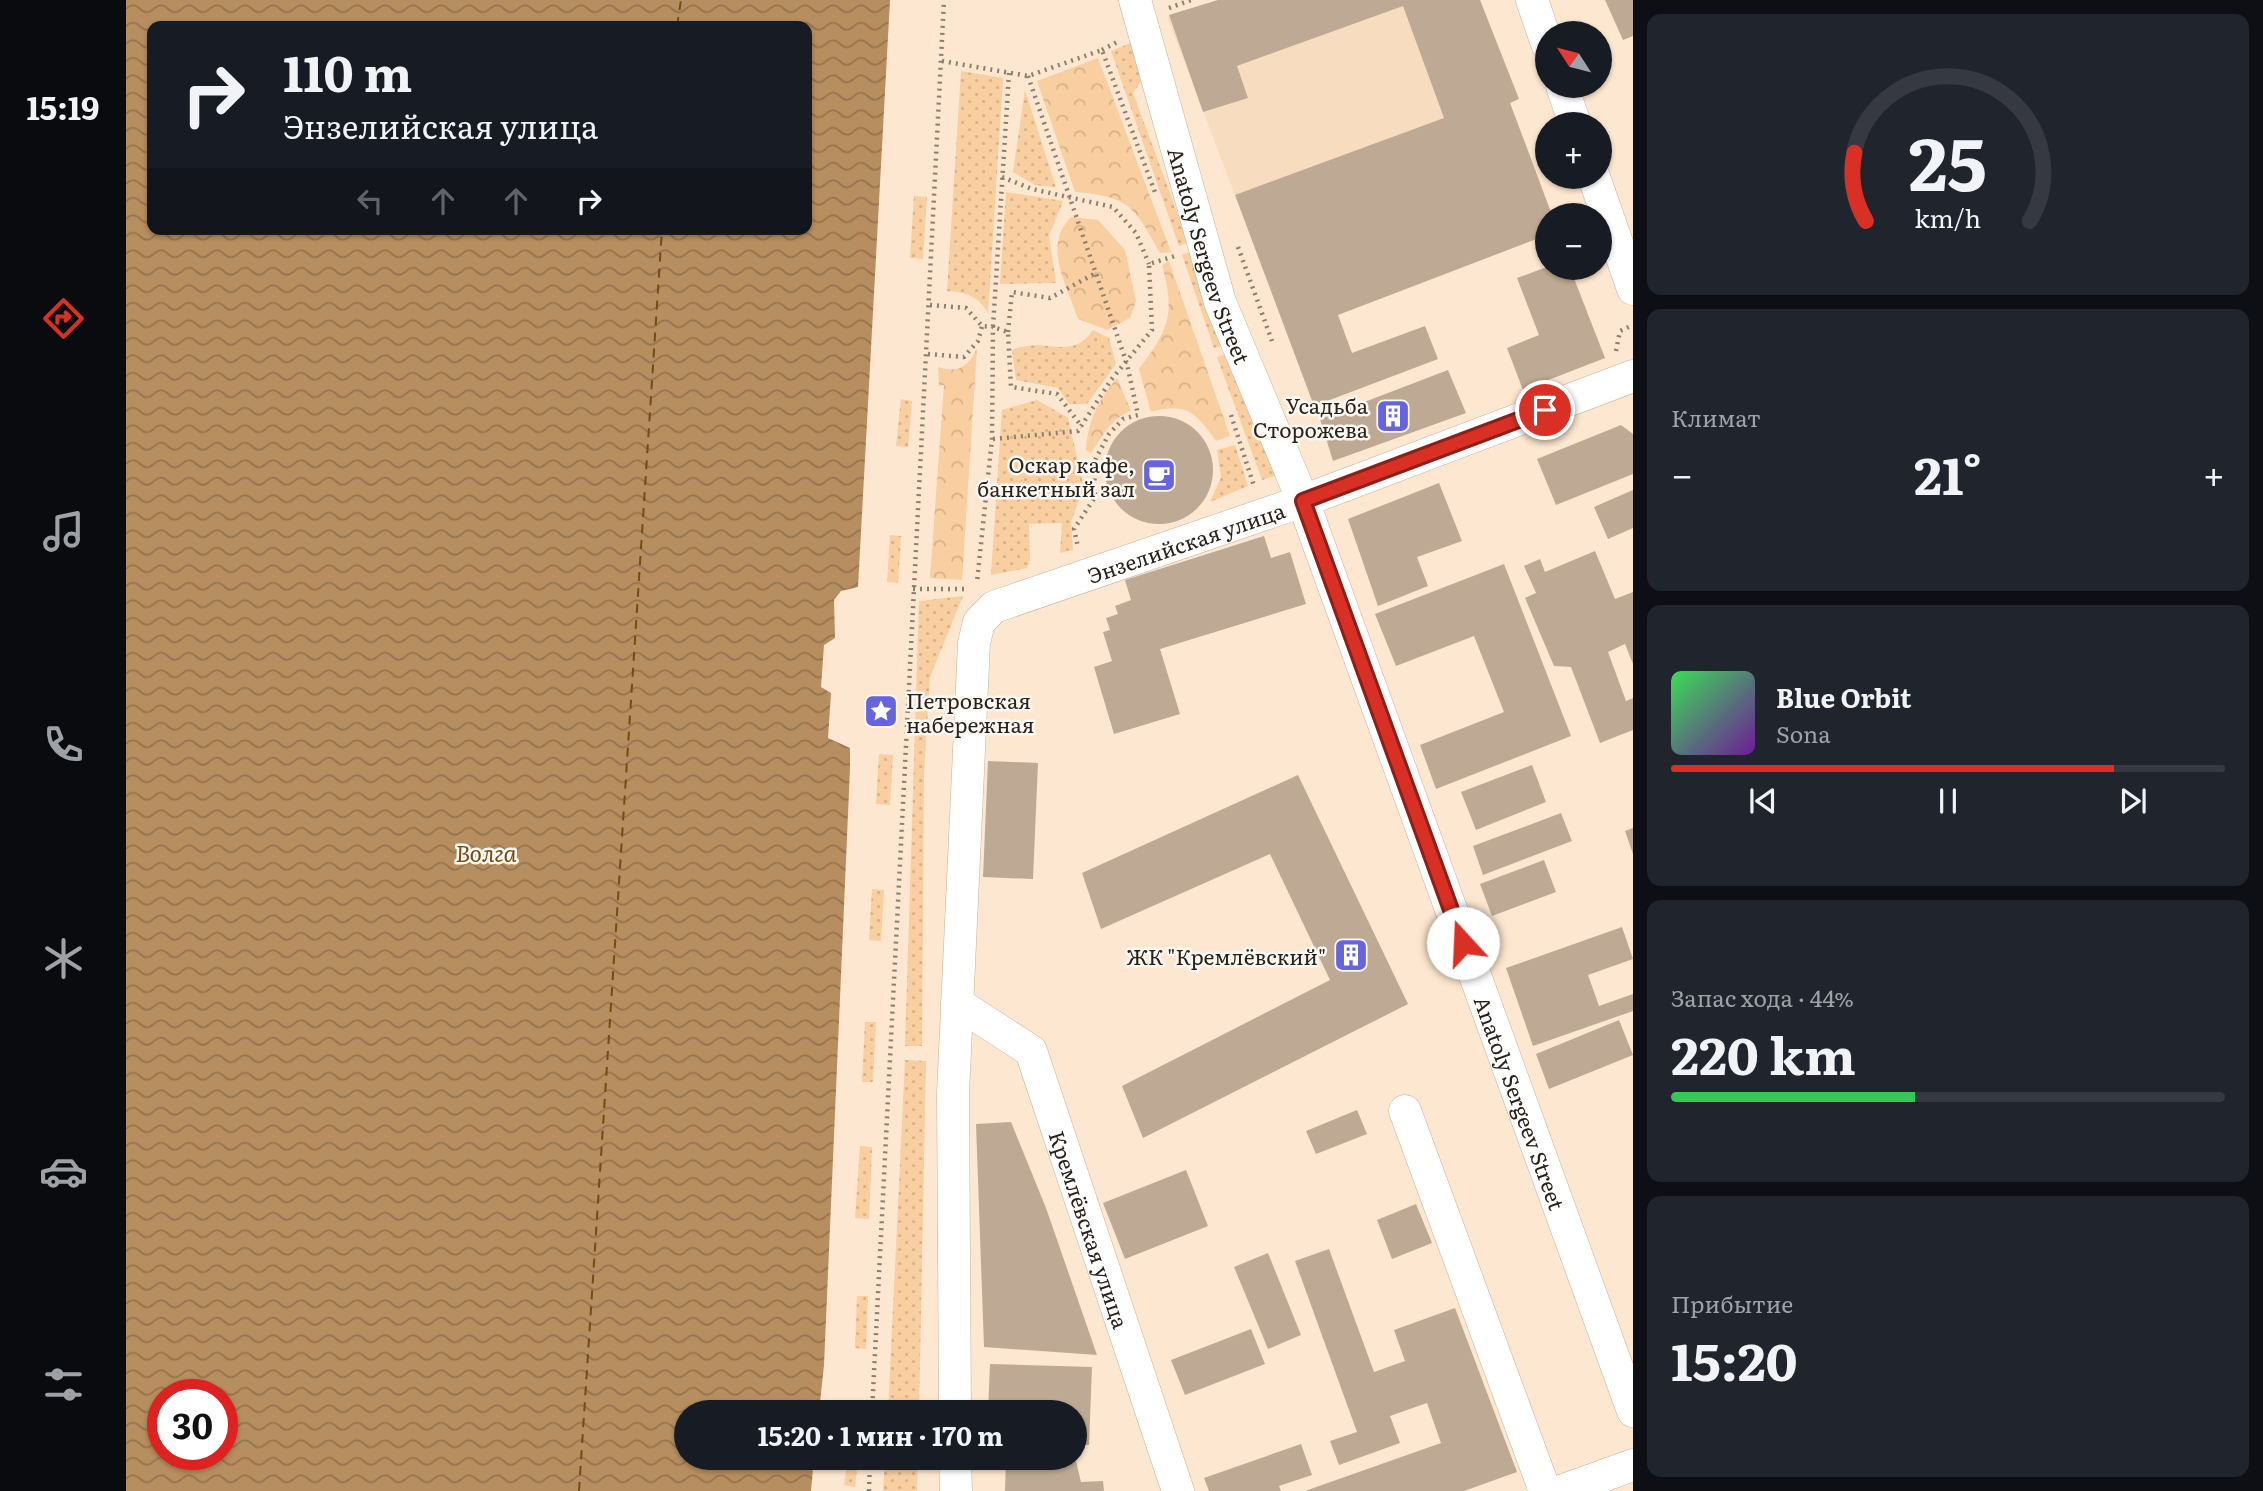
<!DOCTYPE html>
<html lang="ru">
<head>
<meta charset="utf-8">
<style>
  body { margin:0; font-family:Literata,serif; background:#20242c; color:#f1f3f6; height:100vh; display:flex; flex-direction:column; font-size:26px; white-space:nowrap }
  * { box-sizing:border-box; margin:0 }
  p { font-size:23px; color:#9ea1a6 }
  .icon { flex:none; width:38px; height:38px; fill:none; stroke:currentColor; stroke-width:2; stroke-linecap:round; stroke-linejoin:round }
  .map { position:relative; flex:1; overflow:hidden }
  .drawer { display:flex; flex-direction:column; gap:14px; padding:14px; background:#0d0f14; width:630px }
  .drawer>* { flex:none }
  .banner { position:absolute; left:21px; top:21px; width:665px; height:214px; border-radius:14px; box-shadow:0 2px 5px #0004; background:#171b24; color:#f1f3f6; overflow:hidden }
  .needle { width:46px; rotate:306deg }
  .buttons { position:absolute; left:1409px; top:21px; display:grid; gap:14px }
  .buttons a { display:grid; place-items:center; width:77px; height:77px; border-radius:50%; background:#171b24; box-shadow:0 2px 5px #0004; font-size:35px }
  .speed { position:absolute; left:21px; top:1379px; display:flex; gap:14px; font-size:35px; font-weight:700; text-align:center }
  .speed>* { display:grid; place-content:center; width:91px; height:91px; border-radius:50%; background:#171b24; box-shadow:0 2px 5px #0004; line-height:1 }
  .speed .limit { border:10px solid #d22; background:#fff; color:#111 }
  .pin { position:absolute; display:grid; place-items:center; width:60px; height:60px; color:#fff; margin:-30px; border:4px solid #fff; border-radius:50%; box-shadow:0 2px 7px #0007 }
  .me { position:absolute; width:77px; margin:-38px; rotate:340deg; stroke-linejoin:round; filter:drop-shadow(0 0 5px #0008) }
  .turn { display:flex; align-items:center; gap:24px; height:147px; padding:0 21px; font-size:32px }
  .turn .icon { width:91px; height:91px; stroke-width:2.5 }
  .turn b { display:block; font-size:49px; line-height:60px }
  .lanes { display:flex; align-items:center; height:66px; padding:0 21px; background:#0003; justify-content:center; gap:35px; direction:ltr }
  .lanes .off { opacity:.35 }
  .big { font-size:52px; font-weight:700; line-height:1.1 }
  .drawer .tile { flex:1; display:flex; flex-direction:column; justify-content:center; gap:10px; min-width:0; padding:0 24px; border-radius:14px; background:#20242c }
  .drawer .dial { align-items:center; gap:0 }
  .dial svg { height:182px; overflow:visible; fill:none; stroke:#363941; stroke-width:7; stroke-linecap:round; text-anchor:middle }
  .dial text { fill:#f1f3f6; stroke:none }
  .song { display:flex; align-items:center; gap:21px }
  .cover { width:84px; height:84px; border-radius:10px; background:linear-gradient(135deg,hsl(130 70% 55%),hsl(280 70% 35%)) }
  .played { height:7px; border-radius:4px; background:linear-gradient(90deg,#d93025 80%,#363941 80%) }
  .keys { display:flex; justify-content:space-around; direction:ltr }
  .heat { display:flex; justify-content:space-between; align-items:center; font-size:38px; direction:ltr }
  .charge { height:10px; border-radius:5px; background:linear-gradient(90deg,#34c759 44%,#363941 0) }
  .trip { position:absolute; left:548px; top:1400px; width:413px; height:70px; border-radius:35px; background:#171b24; box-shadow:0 2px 5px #0004; font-weight:700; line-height:70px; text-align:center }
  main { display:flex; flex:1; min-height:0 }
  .menu { display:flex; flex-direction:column; width:126px; justify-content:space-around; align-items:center; background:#090b0e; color:#9ea1a6 }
  .menu .icon { width:49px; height:49px }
  .menu .current { color:#d93025 }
  .menu b { font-size:32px; color:#f1f3f6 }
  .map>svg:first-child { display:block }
</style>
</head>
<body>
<main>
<nav class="menu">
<b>15:19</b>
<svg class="icon current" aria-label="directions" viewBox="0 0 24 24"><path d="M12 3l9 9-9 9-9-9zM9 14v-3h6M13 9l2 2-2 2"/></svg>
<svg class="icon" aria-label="music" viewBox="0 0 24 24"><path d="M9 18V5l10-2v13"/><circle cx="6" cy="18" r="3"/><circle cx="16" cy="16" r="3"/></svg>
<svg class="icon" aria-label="phone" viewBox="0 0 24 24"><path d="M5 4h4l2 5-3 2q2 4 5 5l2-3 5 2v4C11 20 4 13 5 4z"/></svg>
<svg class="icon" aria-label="climate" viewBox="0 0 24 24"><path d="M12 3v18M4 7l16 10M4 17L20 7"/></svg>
<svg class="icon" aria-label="car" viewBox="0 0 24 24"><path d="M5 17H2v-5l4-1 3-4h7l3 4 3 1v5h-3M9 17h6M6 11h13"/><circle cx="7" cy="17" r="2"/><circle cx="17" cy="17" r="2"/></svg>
<svg class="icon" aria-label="filters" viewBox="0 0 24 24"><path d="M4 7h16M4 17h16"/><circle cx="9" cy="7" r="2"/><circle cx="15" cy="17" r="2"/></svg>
</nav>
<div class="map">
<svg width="1507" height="1491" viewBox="0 0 1507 1491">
  <defs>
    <pattern id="grass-dots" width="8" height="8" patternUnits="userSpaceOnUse" patternTransform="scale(1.75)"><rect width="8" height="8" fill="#f9cea0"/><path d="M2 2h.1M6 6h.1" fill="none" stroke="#d6b189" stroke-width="1.8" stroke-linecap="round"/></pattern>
    <pattern id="park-crowns" width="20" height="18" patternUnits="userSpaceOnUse" patternTransform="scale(1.75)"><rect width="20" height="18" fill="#f9cea0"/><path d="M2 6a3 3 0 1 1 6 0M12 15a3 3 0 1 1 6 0" fill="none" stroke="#d6b189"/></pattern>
    <pattern id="water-waves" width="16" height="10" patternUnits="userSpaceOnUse" patternTransform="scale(1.75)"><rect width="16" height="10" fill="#b78e5f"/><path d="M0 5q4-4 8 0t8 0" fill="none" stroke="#95744e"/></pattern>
  </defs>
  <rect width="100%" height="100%" fill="#fde7d0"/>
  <polygon fill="#f7dcbf" points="1092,0 1354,0 1393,99 1384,103 1417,189 1146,292 1042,19 1043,15"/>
  <g fill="url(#grass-dots)">
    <polygon points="1007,42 1019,75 1007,93 1062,242 1053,246 985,51"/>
    <path d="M835,71L877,78L862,313C852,296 840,292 821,291Z"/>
    <polygon points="899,90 930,187 909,185 887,172"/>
    <polygon points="880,192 937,201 923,236 930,283 874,284"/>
    <polygon points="788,196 801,197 797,259 784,258"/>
    <polygon points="1066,251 1099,345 1088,348 1056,255"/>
    <path d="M967,330L983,338L990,364L961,404H943L932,388L890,380L886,350C921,335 944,363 967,330Z"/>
    <polygon points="1102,353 1132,437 1144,439 1158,473 1136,480 1091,357"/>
    <polygon points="775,399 786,401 782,447 770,446"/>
    <polygon points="911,400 942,418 958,487 945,522 947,550 934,553 936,523 903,524 904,561 901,568 865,575 876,410"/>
    <polygon points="1109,445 1122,486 1084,502 1095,477 1091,450"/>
    <polygon points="764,535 775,536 772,583 761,582"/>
    <polygon points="837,596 804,677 798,774 796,1046 779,1046 793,601"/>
    <polygon points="753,754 767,755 764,805 750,804"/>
    <polygon points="746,889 758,890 755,941 743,940"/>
    <polygon points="739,1022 750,1022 747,1082 736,1082"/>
    <polygon points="779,1060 800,1061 793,1412 762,1412"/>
    <polygon points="734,1146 746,1147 743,1219 729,1218"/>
    <polygon points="731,1296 742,1296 740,1349 729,1348"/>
    <polygon points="722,1458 732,1458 729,1487 718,1485"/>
    <polygon points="759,1458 792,1458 791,1491 757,1491"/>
  </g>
  <g fill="url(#park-crowns)">
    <path d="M972,58L1045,252L1034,253C1009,207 1003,196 949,192L911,81Z"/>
    <path d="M945,217L972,220L999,250L1010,301L1004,318L981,330L952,319C941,285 916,246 945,217Z"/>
    <path d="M1043,261L1104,436L1090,441C1070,413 1061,402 1025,412L1013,369C1044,328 1049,314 1036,265Z"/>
    <path d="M851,348L836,580L804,578L818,385L813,386L812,367C833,374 843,366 851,348Z"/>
    <path d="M991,378L1005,411C985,418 976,437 965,453L960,450C962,420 972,401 991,378Z"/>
  </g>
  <path fill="url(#water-waves)" fill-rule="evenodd" d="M0,0H764L732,587L715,591L708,600L709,638L698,645L695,687L705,693L702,738L724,748V768L698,1365L693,1412H560V1458H688L685,1491H0ZM26,26H681V229H26ZM37,1395H96V1454H37Z"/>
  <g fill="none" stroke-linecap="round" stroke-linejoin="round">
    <g stroke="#754b13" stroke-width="2" stroke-dasharray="9 7" stroke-linecap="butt">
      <polyline points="551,26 555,0"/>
      <polyline points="453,1491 536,229"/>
    </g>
  </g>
  <g fill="#beaa94">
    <polygon points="1092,0 1354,0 1393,99 1384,103 1426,215 1421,215 1421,235 1212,315 1226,353 1299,326 1312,359 1188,406 1109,195 1318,118 1277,6 1111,66 1122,98 1077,112 1043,15"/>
    <polygon points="1479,0 1507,0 1507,36 1497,40"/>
    <polygon points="1421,267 1444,268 1479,358 1397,390 1381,348 1413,335 1391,278"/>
    <polygon points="1322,370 1340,413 1207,461 1194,419"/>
    <circle cx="1033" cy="470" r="54"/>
    <polygon points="1495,425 1507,434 1507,474 1430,505 1411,459"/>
    <polygon points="1313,483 1336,541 1291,557 1302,586 1252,606 1222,519"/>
    <polygon points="1507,490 1507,528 1482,539 1468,507"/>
    <polygon points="1138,536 1145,558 1164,552 1180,604 1034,649 1054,714 988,734 968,667 986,661 977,632 984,630 980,618 992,614 989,606 1005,600 999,580"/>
    <polygon points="1469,551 1489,599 1507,592 1507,664 1499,644 1482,652 1500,701 1507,698 1507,730 1474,743 1445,667 1428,666 1399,598 1410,593 1398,566 1414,559 1419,572"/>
    <polygon points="1378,564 1445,736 1310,789 1294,745 1378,712 1348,636 1270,666 1249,614"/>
    <polygon points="862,761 912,763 907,879 857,877"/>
    <polygon points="1406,765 1420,802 1350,830 1335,792"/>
    <polygon points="1172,775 1282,1004 1017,1138 996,1086 1204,980 1144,854 975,929 956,873"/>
    <polygon points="1435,813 1446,841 1357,875 1347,846"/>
    <polygon points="1507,828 1507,854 1499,831"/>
    <polygon points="1418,860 1430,892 1366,916 1354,884"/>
    <polygon points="1496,927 1507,959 1462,975 1473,1006 1507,994 1507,1011 1407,1046 1380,968"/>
    <polygon points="1493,1020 1507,1055 1423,1089 1410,1054"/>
    <polygon points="1231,1110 1241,1134 1190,1154 1180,1131"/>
    <polygon points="885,1122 920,1208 971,1355 858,1347 850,1124"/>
    <polygon points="1060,1170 1082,1226 999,1259 977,1203"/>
    <polygon points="1290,1204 1306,1243 1266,1259 1251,1220"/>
    <polygon points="1203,1249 1248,1372 1279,1361 1268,1330 1329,1308 1391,1472 1338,1491 1179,1491 1315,1443 1301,1403 1264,1416 1274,1443 1213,1465 1204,1441 1231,1432 1169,1261"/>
    <polygon points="1142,1253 1175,1335 1142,1349 1108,1267"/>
    <polygon points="1125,1329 1139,1364 1059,1395 1045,1360"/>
    <polygon points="864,1364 966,1367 963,1445 948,1445 948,1412 862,1412"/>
    <polygon points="1175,1444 1186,1475 1153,1486 1155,1491 1083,1491 1078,1478"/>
    <polygon points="948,1453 955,1482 977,1481 978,1491 879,1491 880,1458 948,1458"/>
  </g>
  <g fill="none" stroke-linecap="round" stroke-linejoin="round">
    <g stroke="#c6b19b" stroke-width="33">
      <g id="minor">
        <path id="s1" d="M1009,0L1094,302L1177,501L1507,1411"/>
        <polyline points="1406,0 1421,44"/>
        <polyline points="1436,86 1449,124"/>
        <polyline points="1468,177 1507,289"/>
        <path id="s2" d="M831,1003L905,1051L1052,1491"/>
        <polyline points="1279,1111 1419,1491"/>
        <path id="s3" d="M829,1412L827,1094L848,643L853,622L868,607L1177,501L1507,376"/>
        <polyline points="829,1458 830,1491"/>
        <polyline points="1435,1491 1507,1465"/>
      </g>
    </g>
    <g stroke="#8d7f70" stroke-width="4.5" stroke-dasharray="2 5" stroke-linecap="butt">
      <polyline points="1043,8 1065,0"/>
      <polyline points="976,50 991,42"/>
      <polyline points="816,61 902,76 976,50 1030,195"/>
      <polyline points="883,73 867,327 882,332 885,387 931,394 956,427"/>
      <polyline points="902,76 1001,364 1012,415 997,419 983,434 968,462 969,497 948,529 952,547"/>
      <polyline points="876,177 906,189 987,207 1010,233 1023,264"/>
      <polyline points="1112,247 1146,341"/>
      <polyline points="804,305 840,308 856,326 867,327 866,439 851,582"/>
      <polyline points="882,332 886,292 924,298 968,274"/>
      <polyline points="1490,351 1494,331 1507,325"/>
      <polyline points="802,354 838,357 852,341 856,326"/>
      <polyline points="1105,415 1128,486"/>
      <polyline points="867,439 952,431 985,380 1026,330 1023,264 1049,256"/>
      <polyline points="787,589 843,589"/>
      <polyline points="746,1412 818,0"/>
      <polyline points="743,1491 744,1458"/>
    </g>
    <use href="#minor" stroke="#fff" stroke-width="32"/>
  </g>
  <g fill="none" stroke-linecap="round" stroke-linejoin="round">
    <g stroke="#8d1f18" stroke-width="18">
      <polyline id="route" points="1337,943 1177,501 1419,410"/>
    </g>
    <use href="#route" stroke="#d93025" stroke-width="12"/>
  </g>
  <defs>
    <g id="building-square" transform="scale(1.75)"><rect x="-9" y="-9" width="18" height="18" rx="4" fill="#6665de" stroke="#fcf8f3"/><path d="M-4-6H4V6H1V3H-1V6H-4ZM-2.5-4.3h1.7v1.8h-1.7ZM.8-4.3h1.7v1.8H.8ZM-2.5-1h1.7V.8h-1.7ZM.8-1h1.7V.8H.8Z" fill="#fff"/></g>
    <g id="cafe-square" transform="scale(1.75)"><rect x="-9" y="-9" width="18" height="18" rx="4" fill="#6665de" stroke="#fcf8f3"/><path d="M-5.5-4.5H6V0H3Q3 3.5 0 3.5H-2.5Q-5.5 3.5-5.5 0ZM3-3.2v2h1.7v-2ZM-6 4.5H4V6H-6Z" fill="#fff"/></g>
    <g id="sight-square" transform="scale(1.75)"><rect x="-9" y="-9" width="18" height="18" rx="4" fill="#6665de" stroke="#fcf8f3"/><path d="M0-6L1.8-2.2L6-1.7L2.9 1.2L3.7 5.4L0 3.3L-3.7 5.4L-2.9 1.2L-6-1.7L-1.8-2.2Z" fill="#fff"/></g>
  </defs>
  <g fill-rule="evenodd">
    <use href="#building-square" x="1267" y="416"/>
    <use href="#cafe-square" x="1033" y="475"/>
    <use href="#sight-square" x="755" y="711"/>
    <use href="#building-square" x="1225" y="955"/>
  </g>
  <g text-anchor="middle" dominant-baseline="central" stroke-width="5" stroke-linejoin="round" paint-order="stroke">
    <g font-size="21" fill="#2a221a" stroke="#fcf8f3">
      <text stroke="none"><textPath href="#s1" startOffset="266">Anatoly Sergeev Street</textPath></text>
      <text stroke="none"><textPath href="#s3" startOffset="1015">Энзелийская улица</textPath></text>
      <text stroke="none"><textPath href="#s1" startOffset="1169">Anatoly Sergeev Street</textPath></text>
      <text stroke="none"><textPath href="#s2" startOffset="276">Кремлёвская улица</textPath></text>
    </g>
    <g font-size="21" fill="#2a221a" stroke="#fcf8f3" text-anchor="end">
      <text x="1242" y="404">Усадьба<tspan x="1242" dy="24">Сторожева</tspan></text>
      <text x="1009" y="463">Оскар кафе,<tspan x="1009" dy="24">банкетный зал</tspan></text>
      <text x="780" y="699" text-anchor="start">Петровская<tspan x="780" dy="24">набережная</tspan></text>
      <text x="1200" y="955">ЖК "Кремлёвский"</text>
    </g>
    <g font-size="23" font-style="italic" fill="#754b13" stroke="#fcf8f3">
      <text x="360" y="852">Волга</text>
    </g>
  </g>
</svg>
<div class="buttons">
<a><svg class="needle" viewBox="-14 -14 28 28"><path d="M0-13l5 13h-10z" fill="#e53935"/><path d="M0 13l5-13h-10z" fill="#9ea1a6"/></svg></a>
<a>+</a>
<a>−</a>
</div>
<div class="speed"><div class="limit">30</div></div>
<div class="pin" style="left:1419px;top:410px;background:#d93025"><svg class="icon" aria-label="arrive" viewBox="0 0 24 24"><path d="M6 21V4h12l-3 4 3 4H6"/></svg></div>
<svg class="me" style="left:1337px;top:943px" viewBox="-20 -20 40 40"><circle r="19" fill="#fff"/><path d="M0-13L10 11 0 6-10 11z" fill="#d93025"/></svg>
<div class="trip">15:20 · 1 мин · 170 m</div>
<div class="banner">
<div class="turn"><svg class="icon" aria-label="right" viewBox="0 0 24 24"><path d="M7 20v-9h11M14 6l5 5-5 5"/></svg><div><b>110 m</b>Энзелийская улица</div></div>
<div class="lanes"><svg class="icon off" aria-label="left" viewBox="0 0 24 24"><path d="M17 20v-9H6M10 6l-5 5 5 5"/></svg><svg class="icon off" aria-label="ahead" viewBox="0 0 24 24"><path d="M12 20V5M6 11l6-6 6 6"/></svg><svg class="icon off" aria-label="ahead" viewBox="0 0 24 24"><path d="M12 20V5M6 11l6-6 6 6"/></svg><svg class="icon" aria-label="right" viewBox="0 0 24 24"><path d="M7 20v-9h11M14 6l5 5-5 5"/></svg></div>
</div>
</div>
<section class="drawer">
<div class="tile dial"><svg viewBox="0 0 100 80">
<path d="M14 69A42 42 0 1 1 86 69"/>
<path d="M14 69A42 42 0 0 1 9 39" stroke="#d93025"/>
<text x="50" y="56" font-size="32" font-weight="700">25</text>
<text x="50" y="72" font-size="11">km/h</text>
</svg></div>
<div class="tile"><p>Климат</p>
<div class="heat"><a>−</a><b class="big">21°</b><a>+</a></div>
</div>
<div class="tile">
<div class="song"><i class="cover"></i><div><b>Blue Orbit</b><p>Sona</p></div></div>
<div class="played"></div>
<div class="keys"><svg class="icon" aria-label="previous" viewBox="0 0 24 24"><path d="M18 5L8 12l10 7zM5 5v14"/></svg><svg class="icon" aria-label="pause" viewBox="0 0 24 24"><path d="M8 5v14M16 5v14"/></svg><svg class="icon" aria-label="next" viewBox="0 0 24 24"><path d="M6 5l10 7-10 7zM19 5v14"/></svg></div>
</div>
<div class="tile"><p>Запас хода · 44%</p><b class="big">220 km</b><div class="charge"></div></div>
<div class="tile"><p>Прибытие</p><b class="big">15:20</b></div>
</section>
</main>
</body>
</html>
